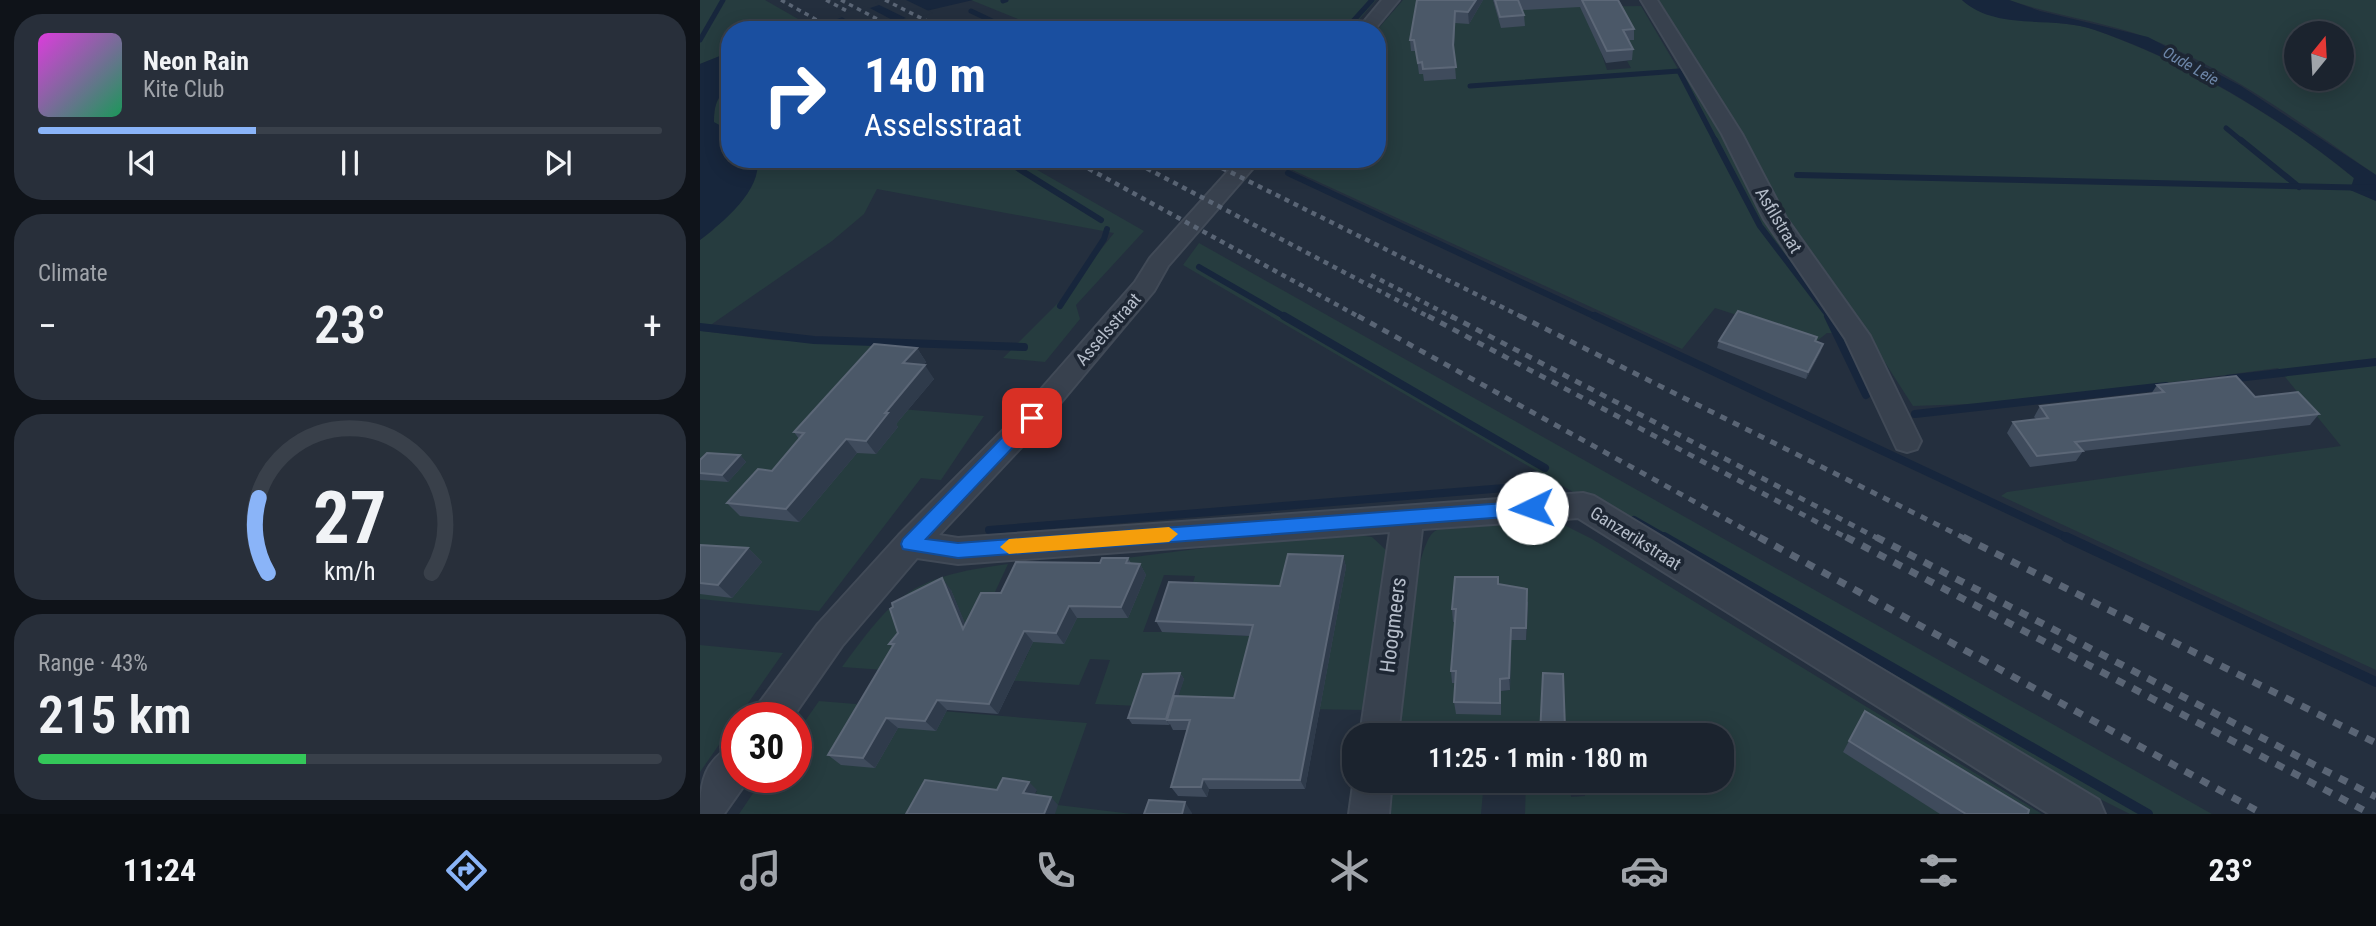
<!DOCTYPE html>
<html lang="en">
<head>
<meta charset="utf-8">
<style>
  body { margin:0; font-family:"Roboto Condensed",sans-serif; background:#282f3a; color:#f1f3f6; height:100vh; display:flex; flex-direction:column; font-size:26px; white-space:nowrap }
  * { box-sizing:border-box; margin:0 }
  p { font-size:23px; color:#a0a4aa }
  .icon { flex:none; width:38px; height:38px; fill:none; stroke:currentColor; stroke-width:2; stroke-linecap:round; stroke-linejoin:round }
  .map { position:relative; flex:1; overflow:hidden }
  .side { display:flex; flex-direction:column; gap:14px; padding:14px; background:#0f1319; width:700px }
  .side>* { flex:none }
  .hud { position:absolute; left:21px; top:21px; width:665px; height:147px; border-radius:28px; box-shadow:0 4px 18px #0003,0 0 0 2px #39404a; background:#1a4fa0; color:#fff; overflow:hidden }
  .needle { width:46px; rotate:18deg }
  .fabs { position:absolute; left:1584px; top:21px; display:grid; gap:14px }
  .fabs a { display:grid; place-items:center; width:70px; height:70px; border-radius:50%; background:#1b232e; box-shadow:0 4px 18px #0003,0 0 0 2px #39404a; font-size:35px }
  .speed { position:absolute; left:21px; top:702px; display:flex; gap:14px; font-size:35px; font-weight:700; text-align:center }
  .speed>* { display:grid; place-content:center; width:91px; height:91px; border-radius:50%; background:#1b232e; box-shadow:0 4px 18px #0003,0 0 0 2px #39404a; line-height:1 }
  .speed .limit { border:10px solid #d22; background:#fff; color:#111 }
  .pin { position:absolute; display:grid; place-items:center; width:60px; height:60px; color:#fff; margin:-30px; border-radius:14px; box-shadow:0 4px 10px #0006 }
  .me { position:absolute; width:77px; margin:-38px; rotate:267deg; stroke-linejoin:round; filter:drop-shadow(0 0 5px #0008) }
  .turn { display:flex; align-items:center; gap:24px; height:147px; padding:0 28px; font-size:32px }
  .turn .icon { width:91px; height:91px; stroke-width:2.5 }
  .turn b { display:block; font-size:49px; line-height:60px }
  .big { font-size:52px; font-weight:600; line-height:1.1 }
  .side .widget { flex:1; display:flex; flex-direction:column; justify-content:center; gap:10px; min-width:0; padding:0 24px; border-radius:28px; background:#282f3a }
  .side .dial { align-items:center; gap:0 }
  .dial svg { height:182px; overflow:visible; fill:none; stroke:#39404a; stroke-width:7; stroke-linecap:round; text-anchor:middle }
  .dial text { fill:#f1f3f6; stroke:none }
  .song { display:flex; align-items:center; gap:21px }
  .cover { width:84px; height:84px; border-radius:10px; background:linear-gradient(135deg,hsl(300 70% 55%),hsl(150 70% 35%)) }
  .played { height:7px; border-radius:4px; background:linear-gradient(90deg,#8ab4f8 35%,#39404a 35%) }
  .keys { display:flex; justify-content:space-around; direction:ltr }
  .heat { display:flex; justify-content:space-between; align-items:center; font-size:38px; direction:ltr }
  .charge { height:10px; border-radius:5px; background:linear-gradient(90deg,#34c759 43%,#39404a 0) }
  .trip { position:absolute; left:642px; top:723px; width:392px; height:70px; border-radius:28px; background:#1b232e; box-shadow:0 4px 18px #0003,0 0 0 2px #39404a; font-weight:600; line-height:70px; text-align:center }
  .menu { display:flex; height:112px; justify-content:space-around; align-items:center; background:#0b0e12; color:#a0a4aa }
  .menu .icon { width:49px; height:49px }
  .menu .on { color:#8ab4f8 }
  .menu b { font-size:32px; color:#f1f3f6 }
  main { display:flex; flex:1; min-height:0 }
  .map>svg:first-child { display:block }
</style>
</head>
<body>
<main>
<section class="side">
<div class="widget">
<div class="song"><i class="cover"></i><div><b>Neon Rain</b><p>Kite Club</p></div></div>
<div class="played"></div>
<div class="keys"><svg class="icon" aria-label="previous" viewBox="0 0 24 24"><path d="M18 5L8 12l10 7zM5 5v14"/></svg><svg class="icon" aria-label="pause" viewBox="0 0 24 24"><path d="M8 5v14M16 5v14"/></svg><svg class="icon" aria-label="next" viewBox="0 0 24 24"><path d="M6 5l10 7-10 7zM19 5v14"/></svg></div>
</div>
<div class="widget"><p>Climate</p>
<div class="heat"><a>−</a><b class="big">23°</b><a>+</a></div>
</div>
<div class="widget dial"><svg viewBox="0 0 100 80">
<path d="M14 69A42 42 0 1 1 86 69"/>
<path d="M14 69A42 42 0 0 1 10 36" stroke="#8ab4f8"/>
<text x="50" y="56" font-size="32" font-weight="700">27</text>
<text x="50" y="72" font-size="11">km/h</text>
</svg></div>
<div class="widget"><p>Range · 43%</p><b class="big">215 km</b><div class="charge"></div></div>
</section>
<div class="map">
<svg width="1676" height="814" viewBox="0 0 1676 814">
  <rect width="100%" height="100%" fill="#242f3e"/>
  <g fill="#263c3f" fill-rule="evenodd">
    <polygon points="0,0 65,0 112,27 104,30 30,30 30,52 0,64"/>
    <polygon points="271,0 676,0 650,30 345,30"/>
    <path d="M703,0H795L793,3L867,0L871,7L941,6L978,69L1002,71L959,0H1262C1293,28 1357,16 1395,30C1488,63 1578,116 1654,178L1651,190L1676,201V670L1301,496L1307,492L1641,446L1578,368L1324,402L1213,406L1166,333H1127L1117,341L1015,308L982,349L573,161L677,159V30ZM927,50L932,60L927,61L931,68L907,70L901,52Z"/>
    <path d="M1309,0H1676V175C1608,128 1526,67 1448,38C1403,21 1354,16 1309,0ZM1596,33H1642V79H1596Z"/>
    <path d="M30,87V131L14,123C14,107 16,96 30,87Z"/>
    <polygon points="57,159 318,159 444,231 376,305 380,319 345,362 303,358 360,301 414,233 177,189 164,214 132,241 2,331 73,340 202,344 141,404 284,416 241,480 221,478 119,611 0,599 0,240 13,230 59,167"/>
    <polygon points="499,243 1512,814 1430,814 1402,800 483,265"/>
    <path d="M858,522L892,539L1342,814H825L826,781H870L871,797L885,796L884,781L1022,780V735H696C700,702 712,544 735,531C751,521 835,523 858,522ZM828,602L826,640L754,622ZM758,683L810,690L801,691V714Z"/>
    <path d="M650,534L672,537L686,550L687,562L665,710L480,707L476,704L483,680L438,706L395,704L410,660L390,659L379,685L303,680L312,660H325L337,631L403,561L527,545ZM464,575L495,576L478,632H443ZM522,595L549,636L510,634Z"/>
    <path d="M308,564L276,633L198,671L142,667C198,590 213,577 308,564Z"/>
    <polygon points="0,645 83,653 0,772"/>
    <polygon points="119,701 387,723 358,805 432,814 355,814 331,801 337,791 220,814 39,814 64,777 96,777 96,734"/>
    <polygon points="691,781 784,781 781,814 687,814"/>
  </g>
  <g fill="#17263c">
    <polygon points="194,0 273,0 226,11 172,30 104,30"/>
    <path d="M1262,0H1309L1340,11L1448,37L1541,86L1676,175V201L1650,190L1654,178C1578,116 1488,62 1395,30C1353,15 1297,32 1262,0Z"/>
    <path d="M30,52V87C16,96 14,107 14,122L30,131V159H57C63,190 22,223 0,240V64Z"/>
  </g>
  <g fill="#242f3e">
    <polygon points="183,0 206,0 233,13 210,20 175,3"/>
    <polygon points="166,6 200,24 183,30 166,30 138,15"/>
  </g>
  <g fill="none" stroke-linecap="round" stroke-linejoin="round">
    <g stroke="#17263c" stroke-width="5">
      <polyline points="303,1 306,0"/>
      <polyline points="271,11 311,30"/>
      <polyline points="645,30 672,0"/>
      <polyline points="0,40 23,0"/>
      <polyline points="770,86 979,71 1016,142"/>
      <polyline points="1526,128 1543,142"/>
    </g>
    <g stroke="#17263c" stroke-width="6">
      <polyline points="1015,140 1060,226 1130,318"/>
      <polyline points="1541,140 1599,187"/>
      <polyline points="303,159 401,220"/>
      <polyline points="588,173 898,318"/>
      <polyline points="1097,175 1676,188"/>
      <polyline points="499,267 587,318"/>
      <polyline points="360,306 404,239 407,229"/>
    </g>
    <g stroke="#17263c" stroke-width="8">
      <polyline points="584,316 845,468"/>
      <polyline points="895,316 1370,539"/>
      <polyline points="1128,316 1166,395"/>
      <polyline points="0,327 114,340 324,347"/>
      <polyline points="1528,379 1676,362"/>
      <polyline points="1215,414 1466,386"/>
      <polyline points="934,520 967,539"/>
      <polyline points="289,530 817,487 838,492"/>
    </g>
    <g stroke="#17263c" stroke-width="10">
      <polyline points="964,537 1448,814"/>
      <polyline points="1366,537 1676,682"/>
    </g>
    <g stroke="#414a57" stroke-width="4">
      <g id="street">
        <polygon points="682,0 699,0 674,30 657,30"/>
        <polygon points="941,0 957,0 1042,134 1086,218 1170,336 1221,441 1217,449 1207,452 1197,449 1145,338 1064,219 1022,134"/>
        <polygon points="539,159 561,159 468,266 454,291 342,425 239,535 258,538 883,493 894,496 1399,800 1405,814 1349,814 878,518 722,529 698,735 660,735 690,532 258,564 217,558 142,646 92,718 52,718 57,706 118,624 199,535 322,411 435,282 450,258"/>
        <path d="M37,744V777H50L24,814H0C0,783 4,758 37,744Z"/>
        <polygon points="654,778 654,780 692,780 689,814 649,814"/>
      </g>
    </g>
    <use href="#street" fill="#38414e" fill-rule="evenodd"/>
    <g stroke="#5a6575" stroke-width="3.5" stroke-dasharray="4.5 4.5" stroke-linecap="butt">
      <polyline points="81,0 135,30"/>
      <polyline points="126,0 149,12"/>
      <polyline points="141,0 198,30"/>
      <polyline points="185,0 245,30"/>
    </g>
    <g stroke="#5a6575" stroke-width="4.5" stroke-dasharray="5 5" stroke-linecap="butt">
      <polyline points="371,159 661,318"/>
      <polyline points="429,159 731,318"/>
      <polyline points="504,159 824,318"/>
      <polyline points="671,275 754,318"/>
    </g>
    <g stroke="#5a6575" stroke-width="5" stroke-dasharray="7 7" stroke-linecap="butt">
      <polyline points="658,316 1062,539"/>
      <polyline points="728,316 1149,539"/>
      <polyline points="751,316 1179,539"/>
      <polyline points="820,316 1266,539"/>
    </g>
    <g stroke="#5a6575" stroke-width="7" stroke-dasharray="9 9" stroke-linecap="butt">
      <polyline points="1059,537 1563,814"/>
      <polyline points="1146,537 1671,814"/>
      <polyline points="1176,537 1676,797"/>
      <polyline points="1263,537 1676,743"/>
    </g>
  </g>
  <g fill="#3f4b5c">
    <polygon points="717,0 783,0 769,24 755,23 754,52 756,79 724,81 723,74 719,74 716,51 711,51 710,40"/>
    <polygon points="793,0 918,0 934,29 934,40 928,40 933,49 932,60 906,63 880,7 822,10 824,15 825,26 801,28"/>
    <polygon points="1019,341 1116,342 1121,351 1106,379 1017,348"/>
    <polygon points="217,348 226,362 223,365 234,379 196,424 198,427 176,454 157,453 99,522 40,516 27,503 72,471 99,439 94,432"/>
    <polygon points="1457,385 1555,397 1619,414 1610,425 1383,451 1376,461 1330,467 1307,433 1313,422 1336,419 1334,417 1340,406 1451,394"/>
    <polygon points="40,455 46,462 28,482 0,480 0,460"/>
    <polygon points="0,545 48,548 62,562 32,598 0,594"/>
    <polygon points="643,556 646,567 605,789 509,789 507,797 478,796 471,787 487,730 473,730 470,724 469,725 432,724 428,718 480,673 484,679 478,696 534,698 550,636 462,632 456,621 580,586"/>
    <polygon points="428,558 431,563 440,564 446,575 428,618 377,618 364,644 333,642 298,714 247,710 236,731 198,728 175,768 141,765 128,755 193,647 189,644 251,590 265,624 301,593 400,563"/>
    <polygon points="798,577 799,584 828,602 826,640 811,640 810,690 801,691 801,715 756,714 754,702 755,683 752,683 751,671 755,622 753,622 752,609"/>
    <polygon points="1165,711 1328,814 1240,814 1143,752"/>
  </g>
  <g fill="#2f3b4b">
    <polygon points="776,0 783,0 769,24 768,12"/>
    <polygon points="1123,344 1121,351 1106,379 1108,372"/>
    <polygon points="217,348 226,362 213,377 203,363"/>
    <polygon points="225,365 234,379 196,424 198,427 176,454 166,441 185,413"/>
    <polygon points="146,439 157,453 99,522 86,509"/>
    <polygon points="40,455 46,462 28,482 22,475"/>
    <polygon points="48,548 62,562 32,598 18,585"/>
    <polygon points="643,556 646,567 605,789 600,780"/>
    <polygon points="440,564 446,575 428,618 421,607"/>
    <polygon points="242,578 251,590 272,640 263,629"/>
    <polygon points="369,606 377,618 364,644 356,633"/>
    <polygon points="811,628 811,640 810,690 809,678"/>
    <polygon points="324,631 333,642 298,714 289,704"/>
    <polygon points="480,673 484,679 471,720 467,720 469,725 466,719"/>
    <polygon points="237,700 247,710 236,731 225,721"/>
    <polygon points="186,718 198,728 175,768 163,758"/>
    <polygon points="503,779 509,789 507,797 501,787"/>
    <polygon points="329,782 337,790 331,801 323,793"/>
    <polygon points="351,797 358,805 355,814 344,814"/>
    <polygon points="485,802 492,813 492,814 482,814"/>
  </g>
  <g fill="#4b5868" stroke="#5c6777" stroke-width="2">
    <polygon points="717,0 776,0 768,12 755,11 753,45 756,67 723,69 722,62 718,63 714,40 710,40"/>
    <polygon points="795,0 818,0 824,15 800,17"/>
    <polygon points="882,0 918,0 934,29 923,30 933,49 907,51"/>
    <polygon points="1038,311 1117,337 1115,341 1123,344 1108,372 1019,341"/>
    <polygon points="174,344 217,348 203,363 225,365 185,413 188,413 166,441 146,439 86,509 27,503 58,469 72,471 104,433 94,432"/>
    <polygon points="1536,376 1555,397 1598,392 1619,414 1375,442 1383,451 1337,456 1313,422 1348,418 1340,406 1464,392 1457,385"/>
    <polygon points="7,453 40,455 22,475 0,473 0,460"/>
    <polygon points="0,545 48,548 18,585 0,583"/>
    <polygon points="588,554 643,556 600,780 503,779 501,787 471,787 490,720 467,720 474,696 534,698 553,625 456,621 469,582 580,586"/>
    <polygon points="402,558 428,558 426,563 440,564 421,607 369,606 356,633 324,631 289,704 237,700 225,721 186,718 163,758 128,755 194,644 189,644 198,633 190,609 193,607 192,603 242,578 263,629 281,593 301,593 316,562 400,563"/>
    <polygon points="755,577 798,577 798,584 827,589 826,628 811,628 809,678 800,679 800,703 754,702 756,671 751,671 756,609 752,609"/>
    <polygon points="480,673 466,719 428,718 443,674"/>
    <polygon points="843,673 863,674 865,728 885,728 885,735 840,735"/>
    <polygon points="1165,711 1329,810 1328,814 1266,814 1149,741"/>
    <polygon points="303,778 329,782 323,793 351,797 344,814 206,814 225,780 297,790"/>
    <polygon points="449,800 485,802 482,814 444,814"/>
  </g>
  <polygon fill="#1a73e8" stroke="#114b97" stroke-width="2" points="332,412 340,418 337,422 226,539 258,543 832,501 841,508 832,515 258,558 203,549 201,544 203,539 326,413"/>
  <polygon fill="#f59e0b" points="469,527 478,534 469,542 309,554 300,547 309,539"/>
  <g text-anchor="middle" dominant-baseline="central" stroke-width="7" stroke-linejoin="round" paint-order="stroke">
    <g font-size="16" font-style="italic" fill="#6d86a8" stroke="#1d2633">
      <text transform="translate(1491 66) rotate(30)">Oude Leie</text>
    </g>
    <g font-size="18" fill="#b4bcc9" stroke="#1d2633">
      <text transform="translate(1079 220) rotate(59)">Asfilstraat</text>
      <text transform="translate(408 329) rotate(-49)">Asselsstraat</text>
      <text transform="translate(936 538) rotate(32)">Ganzerikstraat</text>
    </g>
    <g font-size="21" fill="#b4bcc9" stroke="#1d2633">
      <text transform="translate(693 625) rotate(-83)">Hoogmeers</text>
    </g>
  </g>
</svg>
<div class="fabs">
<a><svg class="needle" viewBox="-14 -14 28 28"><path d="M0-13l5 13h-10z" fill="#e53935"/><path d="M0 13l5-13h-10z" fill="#a0a4aa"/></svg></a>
</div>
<div class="speed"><div class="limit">30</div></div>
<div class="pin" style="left:332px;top:418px;background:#d93025"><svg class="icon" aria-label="arrive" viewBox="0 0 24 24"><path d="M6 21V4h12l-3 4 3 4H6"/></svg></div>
<svg class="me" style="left:832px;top:508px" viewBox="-20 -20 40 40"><circle r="19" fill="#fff"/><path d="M0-13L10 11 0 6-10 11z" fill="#1a73e8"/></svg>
<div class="trip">11:25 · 1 min · 180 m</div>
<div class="hud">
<div class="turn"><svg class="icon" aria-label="right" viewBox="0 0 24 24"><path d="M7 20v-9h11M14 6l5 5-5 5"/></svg><div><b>140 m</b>Asselsstraat</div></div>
</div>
</div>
</main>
<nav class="menu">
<b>11:24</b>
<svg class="icon on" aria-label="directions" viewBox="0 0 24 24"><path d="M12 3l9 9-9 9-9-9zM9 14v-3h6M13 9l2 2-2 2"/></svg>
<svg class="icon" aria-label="music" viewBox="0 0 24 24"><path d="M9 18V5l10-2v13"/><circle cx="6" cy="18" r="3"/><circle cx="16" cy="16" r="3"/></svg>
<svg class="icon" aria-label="phone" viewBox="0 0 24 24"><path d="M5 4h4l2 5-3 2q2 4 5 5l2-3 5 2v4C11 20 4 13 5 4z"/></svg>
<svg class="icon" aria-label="climate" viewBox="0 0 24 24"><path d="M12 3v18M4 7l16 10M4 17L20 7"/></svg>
<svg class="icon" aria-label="car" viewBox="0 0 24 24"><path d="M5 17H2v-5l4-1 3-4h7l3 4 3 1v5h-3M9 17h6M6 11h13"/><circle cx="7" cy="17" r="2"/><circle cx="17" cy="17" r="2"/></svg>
<svg class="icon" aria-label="filters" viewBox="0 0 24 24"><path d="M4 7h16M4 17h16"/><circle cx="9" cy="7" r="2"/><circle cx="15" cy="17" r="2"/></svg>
<b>23°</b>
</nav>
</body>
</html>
